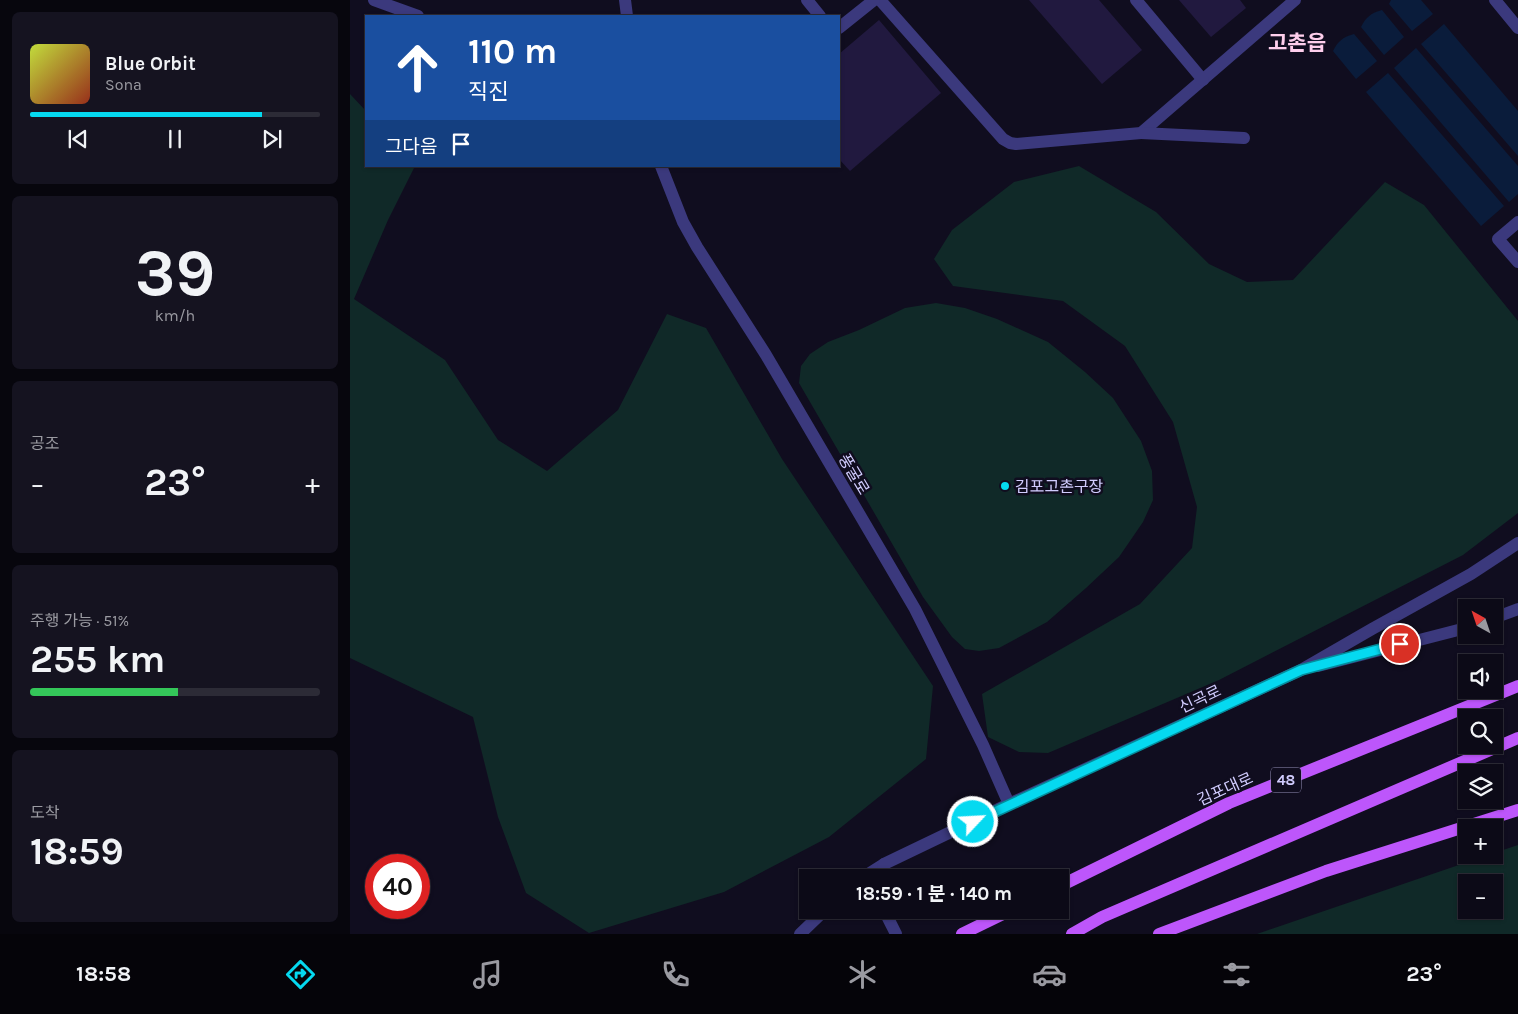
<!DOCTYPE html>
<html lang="ko">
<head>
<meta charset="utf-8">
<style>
  body { margin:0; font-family:Karla,"Noto Sans KR",sans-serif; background:#151320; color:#f1f3f6; height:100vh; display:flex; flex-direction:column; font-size:19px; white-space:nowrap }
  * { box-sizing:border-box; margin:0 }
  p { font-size:16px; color:#9a9aa1 }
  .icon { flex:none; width:28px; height:28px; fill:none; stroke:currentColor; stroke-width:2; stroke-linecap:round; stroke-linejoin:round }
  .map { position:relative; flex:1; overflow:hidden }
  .drawer { display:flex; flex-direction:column; gap:12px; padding:12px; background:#07060d; width:350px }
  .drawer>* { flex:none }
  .top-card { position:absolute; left:15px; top:15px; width:475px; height:152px; border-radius:0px; box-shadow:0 1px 4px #0004,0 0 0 1px #2c2b36; background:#1a4fa0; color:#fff; overflow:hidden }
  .needle { width:32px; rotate:320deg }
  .buttons { position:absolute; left:1108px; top:599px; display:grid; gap:10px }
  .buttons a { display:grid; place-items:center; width:45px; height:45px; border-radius:0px; background:#0c0a17; box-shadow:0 1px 4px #0004,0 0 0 1px #2c2b36; font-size:25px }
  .speed { position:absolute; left:15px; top:854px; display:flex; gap:10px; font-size:25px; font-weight:700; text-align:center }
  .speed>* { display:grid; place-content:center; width:65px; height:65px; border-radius:50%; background:#0c0a17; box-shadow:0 1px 4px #0004,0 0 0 1px #2c2b36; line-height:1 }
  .speed .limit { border:8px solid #d22; background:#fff; color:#111 }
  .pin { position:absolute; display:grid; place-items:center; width:42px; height:42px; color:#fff; margin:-21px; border:2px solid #fff; border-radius:50%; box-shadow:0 1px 5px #0007 }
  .me { position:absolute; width:55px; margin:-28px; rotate:65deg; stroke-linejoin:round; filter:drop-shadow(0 0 4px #0008) }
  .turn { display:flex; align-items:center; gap:18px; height:105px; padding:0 20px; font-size:22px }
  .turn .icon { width:65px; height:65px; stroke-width:2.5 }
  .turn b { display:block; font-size:35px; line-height:42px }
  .then { display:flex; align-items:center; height:48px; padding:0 20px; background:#0003; gap:10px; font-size:19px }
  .big { font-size:38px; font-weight:700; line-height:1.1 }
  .drawer .widget { flex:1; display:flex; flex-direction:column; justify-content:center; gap:8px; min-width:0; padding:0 18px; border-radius:8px; background:#151320 }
  .drawer .dial { align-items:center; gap:0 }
  .dial b { font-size:65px; line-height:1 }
  .song { display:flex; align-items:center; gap:15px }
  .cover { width:60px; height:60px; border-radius:8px; background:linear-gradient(135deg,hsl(70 70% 55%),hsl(10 70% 35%)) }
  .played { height:5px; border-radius:2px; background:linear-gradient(90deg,#05d9f0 80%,#2c2b36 80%) }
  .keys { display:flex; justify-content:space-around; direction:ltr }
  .heat { display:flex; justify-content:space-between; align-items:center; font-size:28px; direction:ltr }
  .charge { height:8px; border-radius:4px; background:linear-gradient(90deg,#34c759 51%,#2c2b36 0) }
  .trip { position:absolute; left:449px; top:869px; width:270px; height:50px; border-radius:0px; background:#0c0a17; box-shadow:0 1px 4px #0004,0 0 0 1px #2c2b36; font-weight:700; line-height:50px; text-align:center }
  .dock { display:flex; height:80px; justify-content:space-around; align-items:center; background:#050409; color:#9a9aa1 }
  .dock .icon { width:35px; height:35px }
  .dock .active { color:#05d9f0 }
  .dock b { font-size:22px; color:#f1f3f6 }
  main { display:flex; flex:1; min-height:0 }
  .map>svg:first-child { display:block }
</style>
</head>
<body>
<main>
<section class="drawer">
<div class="widget">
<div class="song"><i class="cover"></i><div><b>Blue Orbit</b><p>Sona</p></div></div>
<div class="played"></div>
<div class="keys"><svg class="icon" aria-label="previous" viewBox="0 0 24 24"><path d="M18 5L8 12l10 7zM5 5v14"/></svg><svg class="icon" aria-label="pause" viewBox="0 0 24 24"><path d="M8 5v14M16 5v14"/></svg><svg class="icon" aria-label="next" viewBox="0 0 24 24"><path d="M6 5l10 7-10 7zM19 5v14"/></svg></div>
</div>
<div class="widget dial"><b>39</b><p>km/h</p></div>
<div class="widget"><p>공조</p>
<div class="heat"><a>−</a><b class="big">23°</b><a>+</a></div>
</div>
<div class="widget"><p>주행 가능 · 51%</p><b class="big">255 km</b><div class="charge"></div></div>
<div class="widget"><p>도착</p><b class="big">18:59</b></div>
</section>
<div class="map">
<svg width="1168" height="934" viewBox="0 0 1168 934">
  <rect width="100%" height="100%" fill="#100d1f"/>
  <g fill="#102928" fill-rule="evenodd">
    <polygon points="0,94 16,111 16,166 65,166 38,220 4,299 95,360 148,440 197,471 268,410 317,314 356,328 432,459 583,686 576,759 479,837 374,892 239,933 176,893 148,817 123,717 0,658"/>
    <polygon points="729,166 806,212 859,264 897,282 943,280 1035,182 1074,205 1168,321 1168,513 1113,555 869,680 698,753 669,752 638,737 632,694 790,604 842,548 847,507 823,422 775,346 713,301 603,286 584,259 602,230 664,182"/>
    <polygon points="586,303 615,308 647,319 698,342 735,372 763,398 791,441 802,471 803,500 793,522 769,557 736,588 697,622 649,648 629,651 615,649 602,637 573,597 449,383 451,366 460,354 478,342 509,330 555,308"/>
    <path d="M1168,845V934H907L1138,855H1144V853ZM1116,882H1144V910H1116Z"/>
  </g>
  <g fill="#0a1c3b">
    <polygon points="1041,0 1071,0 1083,14 1062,31 1039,4"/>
    <path d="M1032,10L1054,37L1034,55L1011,27C1016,17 1021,13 1032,10Z"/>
    <polygon points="1094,24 1168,111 1168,156 1071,44"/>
    <path d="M1004,34L1027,61L1006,79L983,51C988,41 993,37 1004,34Z"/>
    <polygon points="1066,48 1168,166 1168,194 1159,202 1044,68"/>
    <polygon points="1038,73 1154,206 1131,226 1016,92"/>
  </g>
  <g fill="#21193f">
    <polygon points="679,0 749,0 792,50 752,84"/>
    <polygon points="829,0 890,0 896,8 861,37"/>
    <polygon points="529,20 591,93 500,171 489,159 489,54"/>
  </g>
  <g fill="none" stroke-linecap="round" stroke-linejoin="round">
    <g stroke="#3b397d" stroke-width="12">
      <polyline points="24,0 68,16"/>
      <polyline points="275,0 277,16"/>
      <polyline points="457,0 470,16"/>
      <polyline points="530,0 653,139 660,143 666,144 791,133 945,0"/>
      <polyline points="786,0 853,80"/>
      <polyline points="1145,0 1168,28"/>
      <polyline points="489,28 524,0"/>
      <polyline points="791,133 894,138"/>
      <polyline points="311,166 333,222 347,247 416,355 565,609 633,745 659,804"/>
      <polyline points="1168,222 1148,239 1168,262"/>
      <polyline points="1144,618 1168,609"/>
      <polyline points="968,666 1116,628"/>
      <polyline points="512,878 534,864"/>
      <polyline points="531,878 534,864 659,804 951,670 1022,629 1121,574 1168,543"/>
      <polyline points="534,910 546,934"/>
      <polyline points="450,934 475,910"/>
    </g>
    <g stroke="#bd56fb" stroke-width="12">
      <polyline points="710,886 879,803 1168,686"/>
      <polyline points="612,934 661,910"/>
      <polyline points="722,934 752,917 1168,738"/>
      <polyline points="809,934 976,871 1168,810"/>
    </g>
  </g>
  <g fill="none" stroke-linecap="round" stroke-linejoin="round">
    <g stroke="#038d9c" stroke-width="12">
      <polyline id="route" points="623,822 951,670 1050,644"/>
    </g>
    <use href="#route" stroke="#05d9f0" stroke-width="9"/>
  </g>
  <circle fill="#05d9f0" stroke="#100d1f" stroke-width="2" cx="655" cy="486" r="5"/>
  <g text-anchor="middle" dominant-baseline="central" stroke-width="5" stroke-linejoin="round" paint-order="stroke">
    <rect fill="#100d1f" stroke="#9793bb" stroke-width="1" x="921" y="767.5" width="30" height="25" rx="4"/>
    <g font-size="15" font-weight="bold" fill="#d1ccfe">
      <text x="936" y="780">48</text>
    </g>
    <g font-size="16" fill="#d1ccfe" stroke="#100d1f">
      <text transform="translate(504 474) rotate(59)">풍굴로</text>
      <text transform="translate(850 699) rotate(-25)">신곡로</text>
      <text transform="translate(875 789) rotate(-24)">김포대로</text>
    </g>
    <g font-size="16" fill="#d1ccfe" stroke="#100d1f" text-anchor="start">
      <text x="665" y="486">김포고촌구장</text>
    </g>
    <g font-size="21" font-weight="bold" fill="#feceec" stroke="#100d1f">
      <text x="947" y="43">고촌읍</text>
    </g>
  </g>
</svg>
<div class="buttons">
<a><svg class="needle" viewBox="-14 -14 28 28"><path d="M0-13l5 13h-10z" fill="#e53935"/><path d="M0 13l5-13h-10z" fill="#9a9aa1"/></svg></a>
<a><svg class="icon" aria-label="sound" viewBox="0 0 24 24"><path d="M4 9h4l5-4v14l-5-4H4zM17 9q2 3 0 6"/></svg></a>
<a><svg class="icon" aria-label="search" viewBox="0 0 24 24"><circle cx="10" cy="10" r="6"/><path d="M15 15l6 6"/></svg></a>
<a><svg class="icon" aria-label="layers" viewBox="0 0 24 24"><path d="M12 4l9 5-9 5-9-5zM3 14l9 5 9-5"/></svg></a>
<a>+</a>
<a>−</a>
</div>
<div class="speed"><div class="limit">40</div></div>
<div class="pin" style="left:1050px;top:644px;background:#d93025"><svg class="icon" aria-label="arrive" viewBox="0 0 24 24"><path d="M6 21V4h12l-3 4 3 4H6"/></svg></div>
<svg class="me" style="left:623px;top:822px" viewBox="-20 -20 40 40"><circle r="17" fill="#05d9f0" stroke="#fff" stroke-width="3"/><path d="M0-11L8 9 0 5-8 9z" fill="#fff"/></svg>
<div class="trip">18:59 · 1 분 · 140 m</div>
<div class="top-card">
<div class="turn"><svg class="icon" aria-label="ahead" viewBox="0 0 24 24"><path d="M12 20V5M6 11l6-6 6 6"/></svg><div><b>110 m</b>직진</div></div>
<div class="then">그다음<svg class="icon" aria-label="arrive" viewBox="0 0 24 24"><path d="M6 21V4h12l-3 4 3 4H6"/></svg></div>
</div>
</div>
</main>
<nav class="dock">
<b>18:58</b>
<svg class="icon active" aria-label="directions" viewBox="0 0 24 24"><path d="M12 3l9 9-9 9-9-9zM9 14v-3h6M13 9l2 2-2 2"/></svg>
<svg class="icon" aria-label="music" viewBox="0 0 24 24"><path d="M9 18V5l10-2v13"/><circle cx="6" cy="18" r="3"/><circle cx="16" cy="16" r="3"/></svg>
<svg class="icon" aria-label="phone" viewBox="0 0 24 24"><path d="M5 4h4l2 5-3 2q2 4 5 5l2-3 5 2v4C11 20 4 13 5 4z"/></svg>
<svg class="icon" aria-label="climate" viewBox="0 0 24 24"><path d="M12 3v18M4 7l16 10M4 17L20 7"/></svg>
<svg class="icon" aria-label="car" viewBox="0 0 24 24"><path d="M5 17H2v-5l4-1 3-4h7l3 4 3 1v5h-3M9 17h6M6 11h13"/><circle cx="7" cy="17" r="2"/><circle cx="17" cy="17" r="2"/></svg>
<svg class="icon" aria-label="filters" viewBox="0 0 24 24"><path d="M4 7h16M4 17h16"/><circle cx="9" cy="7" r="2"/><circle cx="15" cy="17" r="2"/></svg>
<b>23°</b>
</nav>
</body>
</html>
